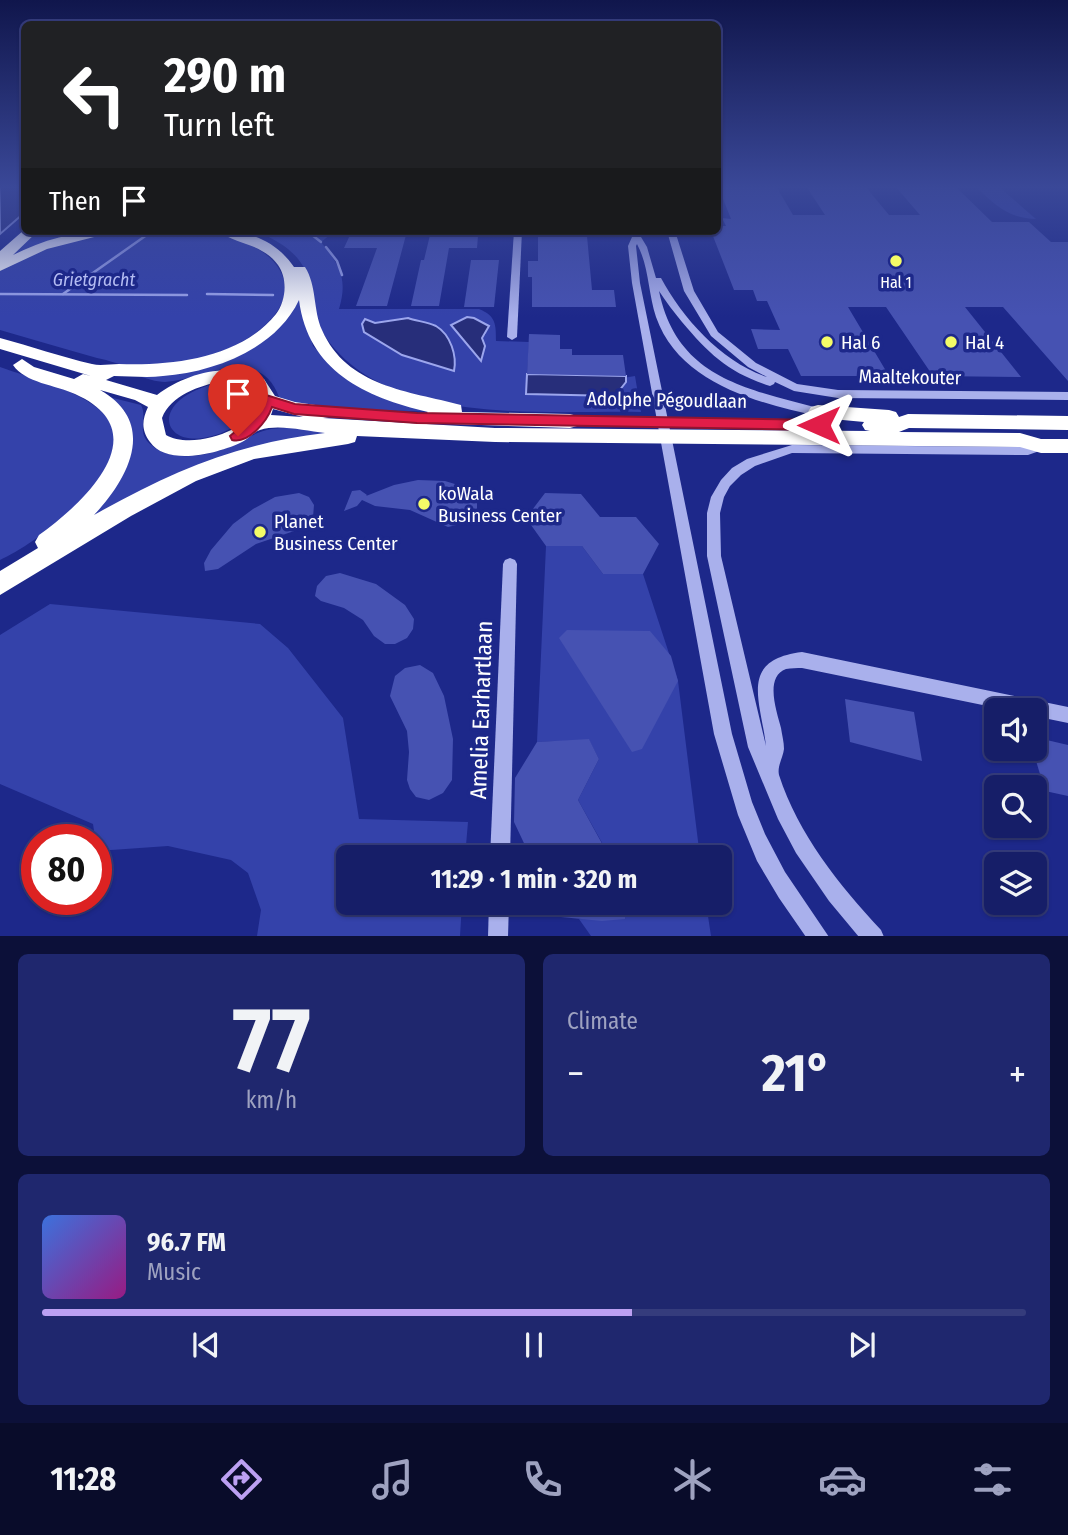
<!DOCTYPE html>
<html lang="en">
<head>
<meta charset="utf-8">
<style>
  body { margin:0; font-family:"Fira Sans Condensed",sans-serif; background:#1f276e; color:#f1f3f6; height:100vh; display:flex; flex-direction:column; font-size:26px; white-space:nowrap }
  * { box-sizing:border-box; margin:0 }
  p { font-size:23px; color:#9ea2c0 }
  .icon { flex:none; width:38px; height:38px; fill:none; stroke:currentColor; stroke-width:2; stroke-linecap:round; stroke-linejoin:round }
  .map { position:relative; height:936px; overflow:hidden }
  .sheet { display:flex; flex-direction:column; gap:18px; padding:18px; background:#0c1039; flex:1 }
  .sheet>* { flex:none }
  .hud { position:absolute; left:21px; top:21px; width:700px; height:214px; border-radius:10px; box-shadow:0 2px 5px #0004,0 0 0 2px #353c7c; background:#202124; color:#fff; overflow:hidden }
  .fabs { position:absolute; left:984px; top:698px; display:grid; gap:14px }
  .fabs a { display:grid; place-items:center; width:63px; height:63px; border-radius:10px; background:#161e68; box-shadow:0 2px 5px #0004,0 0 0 2px #353c7c; font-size:35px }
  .speed { position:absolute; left:21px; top:824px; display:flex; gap:14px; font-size:35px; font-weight:700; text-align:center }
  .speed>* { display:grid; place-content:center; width:91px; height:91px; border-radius:50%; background:#161e68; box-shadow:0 2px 5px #0004,0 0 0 2px #353c7c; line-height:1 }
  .speed .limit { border:10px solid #d22; background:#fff; color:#111 }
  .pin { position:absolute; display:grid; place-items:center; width:60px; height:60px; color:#fff; margin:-72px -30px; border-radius:50% 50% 50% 0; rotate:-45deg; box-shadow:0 0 7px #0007 }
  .pin .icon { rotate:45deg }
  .me { position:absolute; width:77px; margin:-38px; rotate:270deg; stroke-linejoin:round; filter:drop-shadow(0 0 5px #0008) }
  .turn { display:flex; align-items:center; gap:24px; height:147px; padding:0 28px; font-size:32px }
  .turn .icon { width:91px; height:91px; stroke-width:2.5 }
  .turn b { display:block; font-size:49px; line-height:60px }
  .then { display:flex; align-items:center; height:66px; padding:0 28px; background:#0003; gap:14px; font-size:26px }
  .big { font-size:52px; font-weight:700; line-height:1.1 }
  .sheet .tile { flex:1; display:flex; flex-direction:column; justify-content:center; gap:10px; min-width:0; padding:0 24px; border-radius:10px; background:#1f276e }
  .sheet .dial { align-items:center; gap:0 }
  .dial b { font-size:91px; line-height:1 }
  .song { display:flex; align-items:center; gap:21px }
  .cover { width:84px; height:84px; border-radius:10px; background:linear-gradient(135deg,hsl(220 70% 55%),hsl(310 70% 35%)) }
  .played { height:7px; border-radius:4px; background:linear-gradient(90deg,#bca0f2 60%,#353c7c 60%) }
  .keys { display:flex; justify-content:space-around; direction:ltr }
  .heat { display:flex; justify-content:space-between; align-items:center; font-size:38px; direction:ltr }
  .sheet .tiles { flex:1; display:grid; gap:18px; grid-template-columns:1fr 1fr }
  .tile:last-child { grid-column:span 2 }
  .trip { position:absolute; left:336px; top:845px; width:396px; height:70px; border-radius:10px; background:#161e68; box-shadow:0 2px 5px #0004,0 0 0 2px #353c7c; font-weight:700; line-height:70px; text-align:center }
  .tabs { display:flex; height:112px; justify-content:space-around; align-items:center; background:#090c2a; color:#9ea2c0 }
  .tabs .icon { width:49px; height:49px }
  .tabs .active { color:#bca0f2 }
  .tabs b { font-size:32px; color:#f1f3f6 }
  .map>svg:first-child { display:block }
</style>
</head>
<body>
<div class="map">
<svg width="1068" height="937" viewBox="0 0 1068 937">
  <rect width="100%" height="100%" fill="#1d288a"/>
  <g fill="#3442aa" fill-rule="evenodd">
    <path d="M975,186H998L1036,219C1009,219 994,204 975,186Z"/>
    <polygon points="36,231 88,231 63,237 0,264"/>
    <path d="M115,231C148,231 188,225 221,234C297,254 309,307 236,345C204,362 169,366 133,366C121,366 109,360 97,358C64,349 32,339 0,330V271C36,250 74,238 115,231Z"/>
    <path d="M256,231H335L321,242C340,266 348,279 339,309H479C496,316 496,324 496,341L529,342L526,394L635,376L641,412C542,410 380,428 321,330C316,321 316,309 314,299C307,260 292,247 256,231ZM408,318C416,321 428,322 435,326C450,335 457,356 454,371L402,355L364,332L365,319L374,323ZM451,325L486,334L482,338L485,346L481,360Z"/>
    <path d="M298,292L313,346L330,364L441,412C401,410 312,412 279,397C259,343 202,380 165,382C156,382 146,378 138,376L250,347Z"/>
    <path d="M0,367C30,378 79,390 102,412C152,462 39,542 0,560Z"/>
    <path d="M218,383C232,384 257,386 252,406C249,417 239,425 230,429C165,462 139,401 218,383Z"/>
    <path d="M109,397L141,405C148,418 136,432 150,444C169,462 204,457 226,448C241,442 255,432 271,429C296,426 321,431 346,433L314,436L76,526L130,425L124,410Z"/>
    <polygon points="546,546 582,546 603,574 643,574 678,681 700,857 610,857 578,800 599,759 589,740 537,742"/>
    <polygon points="50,604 260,624 288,648 343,718 359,819 468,822 465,857 348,858 348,903 462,903 460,936 257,936 261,910 248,873 231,860 168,846 97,851 93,824 0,784 0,635"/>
    <polygon points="630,903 706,903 711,936 591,936 579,919 625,919"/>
  </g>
  <g fill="#272e7a" stroke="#9ca6ed" stroke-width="2">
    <polygon points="0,186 24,186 24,213 0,234"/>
    <polygon points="467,317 474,318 489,326 482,338 485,346 481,361 451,325"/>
    <path d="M408,318C416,321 428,322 436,326C451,335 457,356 454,371L402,355L364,332L362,324L365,319L375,323Z"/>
    <polygon points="527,374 626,376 626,382 615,396 526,394"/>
  </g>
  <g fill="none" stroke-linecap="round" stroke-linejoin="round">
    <g stroke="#9ca6ed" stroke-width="2.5">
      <polyline points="307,231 321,242"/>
      <polyline points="326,247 337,261 342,275"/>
      <polyline points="0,294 187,295"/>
      <polyline points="63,294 151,232"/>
      <polyline points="207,294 273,295"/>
    </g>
  </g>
  <g fill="#4652b2">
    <polygon points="718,186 776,186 793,215 825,215 806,186 865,186 889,215 920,215 895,186 955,186 992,222 1029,222 1051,242 1068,242 1068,381 1003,307 965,307 1021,377 933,376 886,307 848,307 889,376 801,376 788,349 758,349 751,329 780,330 767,301 757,301 753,290 734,290 711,231 718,231 718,226 726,226 722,218 731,219"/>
    <polygon points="350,235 406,235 387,306 356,306 377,248 344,248"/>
    <polygon points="430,235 478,236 477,248 449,248 439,306 411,306 421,260 424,260"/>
    <polygon points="538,236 587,236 592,290 614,290 616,307 532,307 532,277 528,277 528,261 538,261"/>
    <polygon points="471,260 499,260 494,307 464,307"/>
    <polygon points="529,334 560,335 560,349 572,349 572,355 623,355 626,376 527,374"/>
    <polygon points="418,480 445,481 468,488 477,498 477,512 465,523 448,527 410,510 375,506 362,500 357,506 344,511 352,491 360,490 367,495 366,496 394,485"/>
    <polygon points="299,493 309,497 314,505 313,517 303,528 256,544 218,569 205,571 204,563 211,550 233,524 253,509 275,497"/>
    <polygon points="545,493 581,494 600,517 636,517 659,544 643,574 603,574 582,546 546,546 526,518"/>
    <polygon points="340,573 376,584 405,605 414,619 413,629 407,638 395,644 385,644 374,636 363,620 344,608 321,601 315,596 317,586 326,576"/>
    <polygon points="567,630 650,631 671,656 678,681 642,749 632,752 559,638"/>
    <polygon points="420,665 433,673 444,696 453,739 452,780 443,793 429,800 416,797 410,789 407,780 409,752 407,731 390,696 395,676 405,668"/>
    <polygon points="845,699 914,712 922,761 850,742"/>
    <polygon points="1034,737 1068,745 1068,796 1045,791 1034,754"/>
    <polygon points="589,739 599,759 578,800 610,858 531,858 514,822 515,778 537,742"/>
    <polygon points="554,903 630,903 625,919 602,921 561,917"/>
  </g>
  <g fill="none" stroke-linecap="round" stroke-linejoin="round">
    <g fill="#a9b0ec" fill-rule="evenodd">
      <polygon points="514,231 522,231 517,337 512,340 507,337"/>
      <path d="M667,231H675L694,291L718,332L756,363L797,384L838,390L1068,392V400L838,398L794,391L775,382L774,384L770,386C729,373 709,354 682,322C674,312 666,302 659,291C677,379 748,389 822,409L824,412L818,416C757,403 679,383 656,317C648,293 649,266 637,244L636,246L640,283L732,734L752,802L765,834L785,872L829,937H806L779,898L757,861L738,815L714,734L632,283L628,246L632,237V232H638L647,247L656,278H661C683,319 722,362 767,377L748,367L711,336L684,291Z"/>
      <path d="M1041,442L1047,446L1045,449L1028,455L792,453L755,466L741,475L730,486L724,497L720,513L721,556L766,746C761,701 738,660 802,652L1068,707V723L1034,716V710H1007L802,668C797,668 791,668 786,669C764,677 777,712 781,728C782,735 784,742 784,749C783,758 777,766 779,775C798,834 839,885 881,930L884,937H859L829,901L796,853L778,819L748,747L707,556V513L711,497L721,480L732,468L747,459L792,445L1027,447Z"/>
      <polygon points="510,558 515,560 517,564 510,858 490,858 503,564 505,560"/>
      <polygon points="489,903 509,903 508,937 488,937"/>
    </g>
    <g fill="#fff" fill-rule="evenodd">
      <path d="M24,230L38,231L13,255C43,240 74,231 108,231L106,234L47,249L0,271V251Z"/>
      <path d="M219,231C250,231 276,241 294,267H305C317,286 313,310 322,330C347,387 409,391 461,405L462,412L570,414L577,416L580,421L577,426L570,428L424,423L421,418L428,412C365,397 308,371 299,300C276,349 214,372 163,376C147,378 130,376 114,376L106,380L157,395C186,373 230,361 264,379L275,396L295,402L329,407L332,412L329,417L323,418L495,428L870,431L865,430L862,425L864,422L811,417L808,412L811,407L818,405L889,410L896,412L899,417L908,414L1068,416V430L909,428L899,432L1020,433L1041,439H1068V453H1041L1020,447L495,442L357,436L355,442L348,444L254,459L196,481L131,516L0,595V571L38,548L35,542L39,535C84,503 160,432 75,394C56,385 25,383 13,365L22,359L34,367L74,379L83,374L91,376L0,349V338C31,346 61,357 92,364C100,366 110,364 119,364C170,366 240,359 276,314C286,301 288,279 278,265C261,242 235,245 219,231ZM222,381L242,383L255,391C266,429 192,451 166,435L162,418C171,395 199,386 222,381ZM100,390L135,400L148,407C142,420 141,430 150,442C167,467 220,453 242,442C248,439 254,432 260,430C279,424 305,431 325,433C238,443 170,472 94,515C129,478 158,423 100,390ZM273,409L303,417L271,415Z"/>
    </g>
  </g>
  <linearGradient id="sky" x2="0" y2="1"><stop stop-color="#10164c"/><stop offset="0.59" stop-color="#3a4898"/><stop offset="1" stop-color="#3a4898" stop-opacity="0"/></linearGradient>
  <rect width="1068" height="317" fill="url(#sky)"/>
  <path fill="#e11d48" stroke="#92132f" stroke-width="2" d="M266,395L295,404L417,413L819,420L826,425L819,430L417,423L294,414L272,407C267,421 249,444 232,440L230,436L249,420L261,397Z"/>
  <g fill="#f4fb67" stroke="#1d288a" stroke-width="2.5">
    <circle cx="896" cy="261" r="7"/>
    <circle cx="827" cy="342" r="7"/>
    <circle cx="951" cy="342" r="7"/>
    <circle cx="424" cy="504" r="7"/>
    <circle cx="260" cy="532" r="7"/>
  </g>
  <g text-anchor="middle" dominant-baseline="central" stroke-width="7" stroke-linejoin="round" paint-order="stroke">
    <g font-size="16" fill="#fff" stroke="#1d288a">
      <text x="896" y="282">Hal 1</text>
    </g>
    <g font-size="18" font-style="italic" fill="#b4bcf3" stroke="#1d288a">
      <text x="94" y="280">Grietgracht</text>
    </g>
    <g font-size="19" fill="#fff" stroke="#1d288a" text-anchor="start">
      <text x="841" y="342">Hal 6</text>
      <text x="965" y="342">Hal 4</text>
      <text x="438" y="493">koWala<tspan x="438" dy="22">Business Center</tspan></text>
      <text x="274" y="521">Planet<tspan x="274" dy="22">Business Center</tspan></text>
    </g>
    <g font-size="19" fill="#fff" stroke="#1d288a">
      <text transform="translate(910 377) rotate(1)">Maaltekouter</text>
      <text transform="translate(667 400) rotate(1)">Adolphe Pégoudlaan</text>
    </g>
    <g font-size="23" fill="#fff" stroke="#1d288a">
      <text transform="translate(481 710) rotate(-88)">Amelia Earhartlaan</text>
    </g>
  </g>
</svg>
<div class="fabs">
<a><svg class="icon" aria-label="sound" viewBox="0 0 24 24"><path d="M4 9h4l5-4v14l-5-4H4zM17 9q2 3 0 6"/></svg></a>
<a><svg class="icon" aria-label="search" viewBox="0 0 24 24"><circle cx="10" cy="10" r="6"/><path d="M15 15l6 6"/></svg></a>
<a><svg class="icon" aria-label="layers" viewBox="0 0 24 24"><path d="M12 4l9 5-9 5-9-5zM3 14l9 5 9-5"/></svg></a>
</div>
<div class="speed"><div class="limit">80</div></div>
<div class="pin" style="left:238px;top:436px;background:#d93025"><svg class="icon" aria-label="arrive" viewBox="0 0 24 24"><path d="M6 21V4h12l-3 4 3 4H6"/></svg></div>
<svg class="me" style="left:819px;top:425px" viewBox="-20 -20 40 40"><path d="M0-17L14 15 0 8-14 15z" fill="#e11d48" stroke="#fff" stroke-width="4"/></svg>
<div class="trip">11:29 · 1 min · 320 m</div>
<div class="hud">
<div class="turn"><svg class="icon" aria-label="left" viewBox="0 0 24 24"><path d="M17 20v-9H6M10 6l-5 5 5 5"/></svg><div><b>290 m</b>Turn left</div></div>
<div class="then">Then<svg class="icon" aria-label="arrive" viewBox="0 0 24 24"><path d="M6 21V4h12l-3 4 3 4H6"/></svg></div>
</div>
</div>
<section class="sheet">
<div class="tiles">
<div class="tile dial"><b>77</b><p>km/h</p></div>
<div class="tile"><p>Climate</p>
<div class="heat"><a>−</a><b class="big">21°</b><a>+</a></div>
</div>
<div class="tile">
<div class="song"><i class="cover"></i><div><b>96.7 FM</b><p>Music</p></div></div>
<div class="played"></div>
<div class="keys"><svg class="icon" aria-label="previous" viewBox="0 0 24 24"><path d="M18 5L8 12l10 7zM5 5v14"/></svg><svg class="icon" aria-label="pause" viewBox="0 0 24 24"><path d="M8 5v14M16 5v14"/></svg><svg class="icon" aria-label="next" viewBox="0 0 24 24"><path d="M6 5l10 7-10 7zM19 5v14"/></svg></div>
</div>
</div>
</section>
<nav class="tabs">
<b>11:28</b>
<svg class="icon active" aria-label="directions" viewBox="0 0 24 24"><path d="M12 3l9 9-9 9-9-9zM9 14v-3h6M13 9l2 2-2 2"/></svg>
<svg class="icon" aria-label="music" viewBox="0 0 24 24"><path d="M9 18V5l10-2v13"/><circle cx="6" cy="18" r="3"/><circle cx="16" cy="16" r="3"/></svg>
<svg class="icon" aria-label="phone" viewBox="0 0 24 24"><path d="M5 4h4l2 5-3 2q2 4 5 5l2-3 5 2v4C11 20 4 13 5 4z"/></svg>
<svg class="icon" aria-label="climate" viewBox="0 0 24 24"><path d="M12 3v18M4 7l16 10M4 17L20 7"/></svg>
<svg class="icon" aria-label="car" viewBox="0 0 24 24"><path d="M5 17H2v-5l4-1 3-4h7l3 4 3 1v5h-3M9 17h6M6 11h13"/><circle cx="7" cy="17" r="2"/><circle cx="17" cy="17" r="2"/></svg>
<svg class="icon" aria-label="filters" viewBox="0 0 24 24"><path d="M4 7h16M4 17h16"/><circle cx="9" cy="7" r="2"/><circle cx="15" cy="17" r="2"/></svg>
</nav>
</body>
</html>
